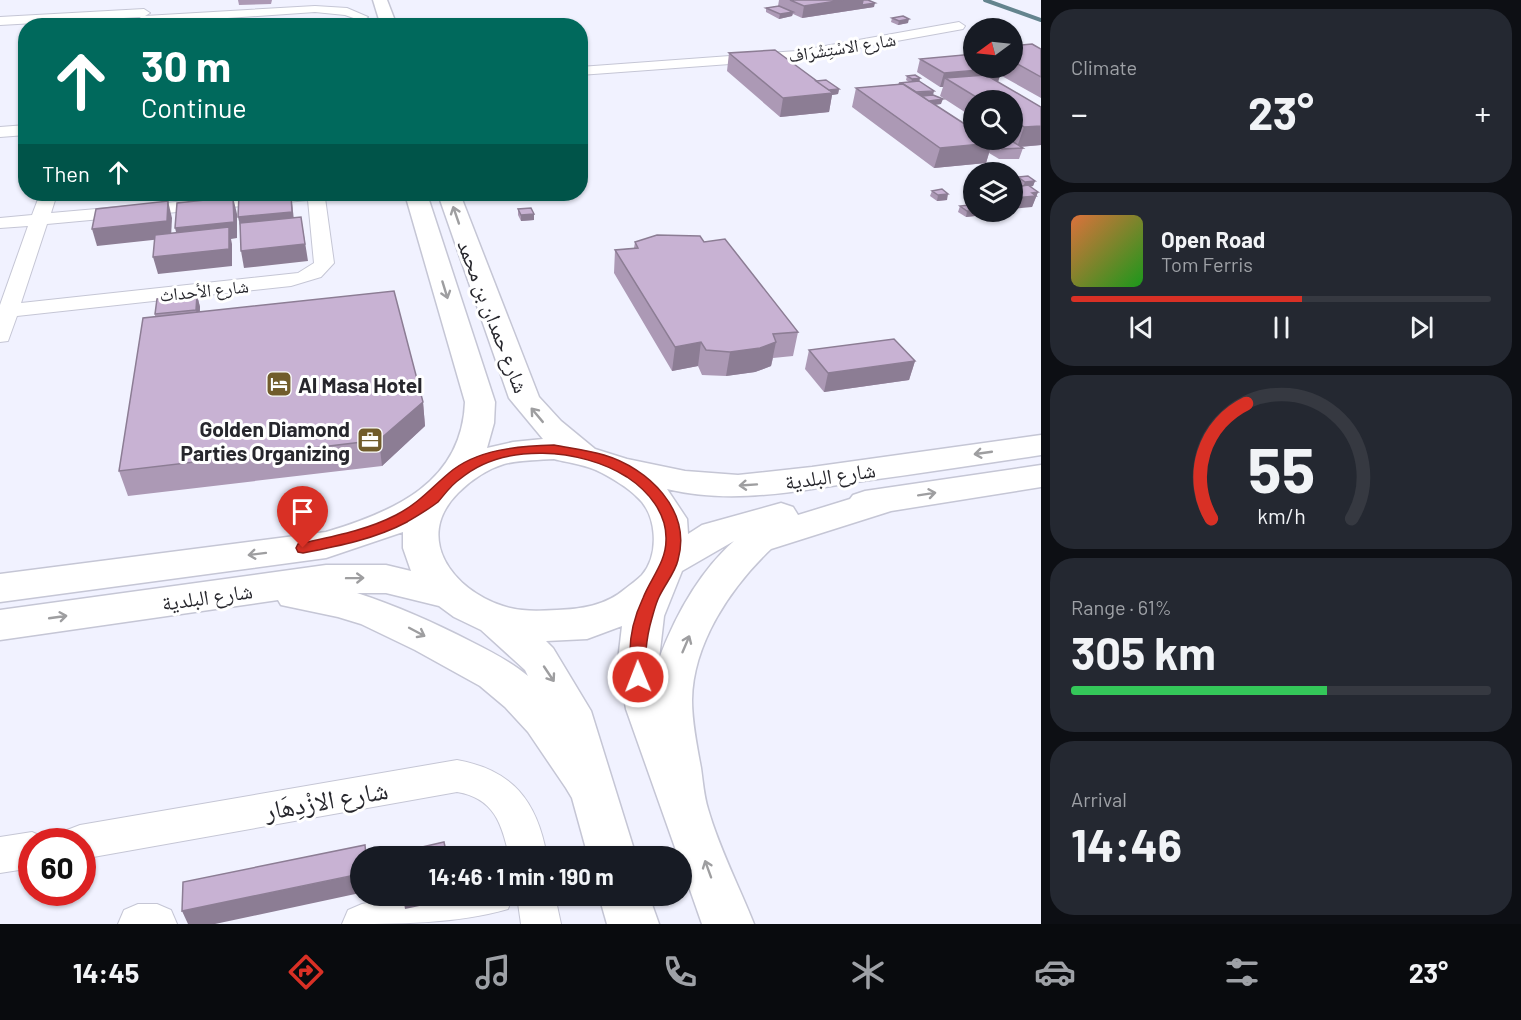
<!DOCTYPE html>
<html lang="en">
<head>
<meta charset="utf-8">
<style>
  body { margin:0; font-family:Barlow,"Noto Naskh Arabic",sans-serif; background:#242831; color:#f1f3f6; height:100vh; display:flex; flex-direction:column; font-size:22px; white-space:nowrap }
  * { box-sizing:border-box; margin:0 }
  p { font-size:20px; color:#9ea1a6 }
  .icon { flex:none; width:33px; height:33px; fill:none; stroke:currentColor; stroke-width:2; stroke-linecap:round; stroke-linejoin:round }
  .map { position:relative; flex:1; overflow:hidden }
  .drawer { display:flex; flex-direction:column; gap:9px; padding:9px; background:#0d0f14; width:480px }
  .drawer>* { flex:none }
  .top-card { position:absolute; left:18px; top:18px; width:570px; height:183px; border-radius:24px; box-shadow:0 2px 4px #0004; background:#00695c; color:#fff; overflow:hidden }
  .needle { width:39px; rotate:255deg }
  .tools { position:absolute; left:963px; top:18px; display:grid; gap:12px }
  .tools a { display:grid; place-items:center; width:60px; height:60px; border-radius:50%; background:#171b24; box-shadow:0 2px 4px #0004; font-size:30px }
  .speed { position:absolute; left:18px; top:828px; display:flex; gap:12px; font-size:30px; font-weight:700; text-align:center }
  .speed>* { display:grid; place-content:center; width:78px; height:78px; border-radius:50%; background:#171b24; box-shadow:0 2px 4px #0004; line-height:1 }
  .speed .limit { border:9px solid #d22; background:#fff; color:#111 }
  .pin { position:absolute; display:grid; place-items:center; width:51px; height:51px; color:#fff; margin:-62px -26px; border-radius:50% 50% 50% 0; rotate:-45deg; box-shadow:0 0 6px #0007 }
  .pin .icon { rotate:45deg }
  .me { position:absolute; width:66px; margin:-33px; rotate:359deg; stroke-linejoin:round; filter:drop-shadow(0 0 4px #0008) }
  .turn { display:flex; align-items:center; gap:21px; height:126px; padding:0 24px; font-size:27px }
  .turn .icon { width:78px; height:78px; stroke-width:2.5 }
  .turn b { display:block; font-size:42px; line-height:51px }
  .then { display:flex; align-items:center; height:57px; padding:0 24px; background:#0003; gap:12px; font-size:22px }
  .big { font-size:45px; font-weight:700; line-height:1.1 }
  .drawer .tile { flex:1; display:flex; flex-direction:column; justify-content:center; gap:9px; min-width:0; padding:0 21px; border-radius:24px; background:#242831 }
  .drawer .dial { align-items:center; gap:0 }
  .dial svg { height:156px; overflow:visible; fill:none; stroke:#363941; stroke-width:7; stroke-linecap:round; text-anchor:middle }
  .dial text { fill:#f1f3f6; stroke:none }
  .song { display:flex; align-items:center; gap:18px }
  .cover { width:72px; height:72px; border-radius:9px; background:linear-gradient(135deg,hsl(20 70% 55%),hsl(120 70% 35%)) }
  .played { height:6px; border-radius:3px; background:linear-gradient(90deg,#d93025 55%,#363941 55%) }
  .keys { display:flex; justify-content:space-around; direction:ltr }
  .heat { display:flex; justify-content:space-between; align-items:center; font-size:33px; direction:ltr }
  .charge { height:9px; border-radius:4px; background:linear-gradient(90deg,#34c759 61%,#363941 0) }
  .trip { position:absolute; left:350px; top:846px; width:342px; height:60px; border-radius:30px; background:#171b24; box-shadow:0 2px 4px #0004; font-weight:700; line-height:60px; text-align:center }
  .tabs { display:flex; height:96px; justify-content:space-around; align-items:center; background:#090b0e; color:#9ea1a6 }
  .tabs .icon { width:42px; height:42px }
  .tabs .selected { color:#d93025 }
  .tabs b { font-size:27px; color:#f1f3f6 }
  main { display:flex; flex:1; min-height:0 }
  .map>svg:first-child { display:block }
</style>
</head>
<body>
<main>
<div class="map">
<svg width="1041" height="924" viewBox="0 0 1041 924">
  <rect width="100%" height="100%" fill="#f1f2ff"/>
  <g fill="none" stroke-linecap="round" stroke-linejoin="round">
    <polyline stroke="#64848e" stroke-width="4" points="985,0 1041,20"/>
    <g stroke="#c5c6d5" stroke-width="2">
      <g id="street">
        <polygon points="315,6 347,8 368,17 362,21 345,15 315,12 142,24 136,20 141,17 0,25 0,17 144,9 150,13 145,16"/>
        <polygon points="959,22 965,26 963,29 797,59 580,75 580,67 797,51"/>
        <polygon points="26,125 26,135 0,137 0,127"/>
        <path d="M40,194H57L51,213L268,194H328L325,198L334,263L321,277L291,286L17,316L8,341L0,342V305L28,226L0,228V218L32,215ZM308,200L314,263L298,273L21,303L47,224Z"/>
        <path d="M457,760C513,770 537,801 547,856H509C502,824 494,798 457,792L82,859V842H62L67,830L80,825Z"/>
        <polygon points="32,832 45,838 47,842 32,842 32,868 0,873 0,837"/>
        <path d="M404,896H513L508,909C456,924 397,924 342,924L348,910L362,904Z"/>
        <polygon points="517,896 555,896 561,924 521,924"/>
        <polygon points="138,904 157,904 171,910 177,924 118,924 124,910"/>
      </g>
    </g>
    <g stroke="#c5c6d5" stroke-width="3">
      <g id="primary">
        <polygon points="373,0 387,0 397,26 381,26"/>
        <path d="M405,194H427L495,402L494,423L487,448L513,442L543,439L509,398L438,194H460L539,397L561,421L595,449L627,459L685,471L738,475L812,467L1041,435V455C982,464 923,473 863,481C799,491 732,505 667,489L687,519L688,534L702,525L781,503L793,507L798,515L850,499L853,495L865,491L1041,465V487L891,511L771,549C731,587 693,643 692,700C692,723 697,746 701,768C703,782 704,796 708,809C719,848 739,886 754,924H702L681,864V856H678L626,709L618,661L622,626L587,639L546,641L553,648L591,711L636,856H588L572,798L566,788L528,732L505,707L480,686L415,650L361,624L338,617L281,605L278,600L0,640V610L326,565H386L411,571L403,548V532L326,558L0,602V574L326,532C393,512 462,483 465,402ZM554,459C569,463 588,465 602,473C613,479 627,487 636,496C657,513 660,554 642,575C637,580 630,585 625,589C605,606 581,609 557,610C538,611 521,612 503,606C453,590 413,538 458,493C470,481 487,469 504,464C520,460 538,460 554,459ZM734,541C700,571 675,616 659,659L664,616L682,571ZM357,593H386L439,606L454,617L481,630L525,670L528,676C511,662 492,652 472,642C435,623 397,606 357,593Z"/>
        <polygon points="599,896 649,896 659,924 607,924"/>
      </g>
    </g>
    <use href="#street" fill="#fff" fill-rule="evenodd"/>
    <use href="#primary" fill="#fff" fill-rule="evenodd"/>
  </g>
  <g fill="#ac99b5">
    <polygon points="238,0 272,0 271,4 239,5"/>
    <polygon points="779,0 868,0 874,7 802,18 793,14 792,16 779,19 766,12 766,8 778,6"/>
    <polygon points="892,18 908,23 898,25 891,22"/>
    <polygon points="1012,46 1041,49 1041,98 1000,75 998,82 1041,107 1041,145 1020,147 1023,148 1019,159 999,159 989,153 986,163 934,168 852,107 856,88 898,84 899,83 909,82 906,80 907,76 919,81 941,104 935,105 974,140 1012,140 1012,100 974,100 974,118 940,96 943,87 940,87 917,72 920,59 974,68 1012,68"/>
    <polygon points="729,53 816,81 839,89 838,94 832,95 829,112 780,117 727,71"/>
    <polygon points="1018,177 1035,181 1033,186 1030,187 1038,192 1032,207 1017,182"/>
    <polygon points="968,187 974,187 974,205 964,198"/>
    <polygon points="932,191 947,200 937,201 930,196"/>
    <polygon points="960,206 975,216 966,217 958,212"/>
    <polygon points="518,209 534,214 534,220 521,221 518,215"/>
    <polygon points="635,242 704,242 798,332 793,356 773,358 771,366 755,372 726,376 702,375 698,366 672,371 614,273 615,250 634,248"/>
    <polygon points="197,295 200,307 200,312 423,402 425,426 382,466 128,496 119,471 155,316 155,314"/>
    <polygon points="809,350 915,361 909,380 824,392 805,369"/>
  </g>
  <g fill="#8c7d94">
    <polygon points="843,0 863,0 875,3 874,7 802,18 804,6"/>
    <polygon points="793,12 792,16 779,19 780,14"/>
    <polygon points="909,19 908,23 898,25 899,21"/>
    <polygon points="1002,68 998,82 945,78 943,87 940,87 944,73"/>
    <polygon points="920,78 919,83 911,83 912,79"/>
    <polygon points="839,89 838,94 832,95 829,112 780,117 783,98 825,91"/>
    <polygon points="934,91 932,100 943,99 941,104 919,106 913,93"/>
    <polygon points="1041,126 1041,145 1017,147 1024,127"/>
    <polygon points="992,143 986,163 934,168 940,148"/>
    <polygon points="1035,181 1033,186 1023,187 1025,182"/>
    <polygon points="1038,192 1032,207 1012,209 1012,198"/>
    <polygon points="291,194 295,229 242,234 238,217"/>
    <polygon points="948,194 947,200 937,201 938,195"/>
    <polygon points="233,197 237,214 237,238 231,239 232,244 232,266 158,274 153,257 179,244 175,228"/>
    <polygon points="168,201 172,218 171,238 97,246 92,229"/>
    <polygon points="967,211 974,211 974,212 977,212 975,216 966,217"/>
    <polygon points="534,214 534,220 521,221 521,215"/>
    <polygon points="301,217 308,261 244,268 241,251"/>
    <polygon points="197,295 200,307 199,322 196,310"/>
    <polygon points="701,342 698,366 672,371 675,347"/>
    <polygon points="776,342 771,366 755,372 726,376 730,352"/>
    <polygon points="915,361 909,380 824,392 828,373"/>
    <polygon points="423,402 425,426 382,466 379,440"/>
    <polygon points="360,874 360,893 215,924 188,924 182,911"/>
    <polygon points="408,896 428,896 429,904 405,909 403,897"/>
  </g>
  <g fill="#c8b2d3" stroke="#8c7d94" stroke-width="1.5">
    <polygon points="790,0 843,0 804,6"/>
    <polygon points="863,0 868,0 875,3 862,5"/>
    <polygon points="779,6 793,12 780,14 766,8"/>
    <polygon points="903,16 909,19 899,21 892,18"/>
    <polygon points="1032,44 1041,49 1041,77 1012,61 1012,46"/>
    <polygon points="775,50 833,93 783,98 729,53"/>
    <polygon points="974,54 974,68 1002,68 944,73 920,59"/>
    <polygon points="915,75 920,78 912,79 907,76"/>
    <polygon points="986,75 1041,107 1041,126 1024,127 1012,120 1012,100 981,100 945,78"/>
    <polygon points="826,80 839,89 829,90 816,81"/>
    <polygon points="919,81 934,91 916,92 903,84 899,83"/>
    <polygon points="903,84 974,130 974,140 987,140 992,143 940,148 856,88"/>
    <polygon points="933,95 943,99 929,101 922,96"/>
    <polygon points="967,125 974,125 974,130"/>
    <polygon points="988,140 1010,140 1023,148 1002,149"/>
    <polygon points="1028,176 1035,181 1025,182 1018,177"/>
    <polygon points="1012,182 1016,182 1022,186 1028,185 1038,192 1032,193 1036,196 1012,198"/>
    <polygon points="968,187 974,187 974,192"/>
    <polygon points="942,189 948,194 938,195 932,191"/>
    <polygon points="239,194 291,194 292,212 238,217"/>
    <polygon points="233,197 234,222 175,228 177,203"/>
    <polygon points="168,201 167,221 92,229 96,209"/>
    <polygon points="970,205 974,207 974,211 967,211 960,206"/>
    <polygon points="531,208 534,214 521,215 518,209"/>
    <polygon points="301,217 305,244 241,251 240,223"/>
    <polygon points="229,227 229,249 153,257 155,235"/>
    <polygon points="657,235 700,236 704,242 725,239 798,332 773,334 776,342 760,348 730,352 706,350 701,342 675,347 615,250 638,248 635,242"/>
    <polygon points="394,291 423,402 379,440 119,471 143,318"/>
    <polygon points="197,295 196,310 155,314 157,299"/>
    <polygon points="894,339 915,361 828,373 809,350"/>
    <polygon points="444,842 447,856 397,856 396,853"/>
    <polygon points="365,845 366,856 360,856 360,874 182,911 183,882"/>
  </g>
  <defs><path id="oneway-shaft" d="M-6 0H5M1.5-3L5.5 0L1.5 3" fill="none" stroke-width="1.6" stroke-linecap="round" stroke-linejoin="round" transform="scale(1.5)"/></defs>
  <g stroke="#9e9ea0">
    <use href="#oneway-shaft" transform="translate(456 215) rotate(-109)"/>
    <use href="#oneway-shaft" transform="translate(445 290) rotate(73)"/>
    <use href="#oneway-shaft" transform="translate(537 415) rotate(-130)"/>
    <use href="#oneway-shaft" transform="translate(983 453) rotate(172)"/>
    <use href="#oneway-shaft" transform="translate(748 485) rotate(176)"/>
    <use href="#oneway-shaft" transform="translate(927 494) rotate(-9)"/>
    <use href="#oneway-shaft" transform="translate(257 554) rotate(173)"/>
    <use href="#oneway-shaft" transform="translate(355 578) rotate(-1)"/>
    <use href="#oneway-shaft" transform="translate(58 617) rotate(-8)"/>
    <use href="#oneway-shaft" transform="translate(417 632) rotate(28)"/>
    <use href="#oneway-shaft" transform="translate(686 644) rotate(-67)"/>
    <use href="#oneway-shaft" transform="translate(549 674) rotate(56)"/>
    <use href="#oneway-shaft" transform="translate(708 869) rotate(-110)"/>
  </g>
  <path fill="#d93025" stroke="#8d1f18" stroke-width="1.5" d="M554,445C570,448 588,450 604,455C648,468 692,510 678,560C675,573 665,584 659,597C656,603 654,611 652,618C649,628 647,639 646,650C646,660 649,672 644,682L638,684L632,682C629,675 630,667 630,659C629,639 634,617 643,598C651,578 666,562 666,540C667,513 648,491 627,477C581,448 504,442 460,479C451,485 445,494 438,502C429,509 417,516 407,522C375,539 339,546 303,553L298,552L296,548L298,544L303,543C335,536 367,530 396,515C419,503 430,489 449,473C477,449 519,446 554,445Z"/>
  <defs>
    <g id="hotel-square" transform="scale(1.35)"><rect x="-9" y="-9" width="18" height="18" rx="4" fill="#715c2b" stroke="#fff"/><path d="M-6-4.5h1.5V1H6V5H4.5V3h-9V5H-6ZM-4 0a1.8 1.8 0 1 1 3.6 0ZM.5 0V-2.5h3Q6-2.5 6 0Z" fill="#fff"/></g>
    <g id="office-square" transform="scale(1.35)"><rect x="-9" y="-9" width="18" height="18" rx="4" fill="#715c2b" stroke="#fff"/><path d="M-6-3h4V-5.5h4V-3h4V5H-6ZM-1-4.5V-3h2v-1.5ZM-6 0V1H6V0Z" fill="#fff"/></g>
  </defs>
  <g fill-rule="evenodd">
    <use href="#hotel-square" x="279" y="384"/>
    <use href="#office-square" x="370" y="440"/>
  </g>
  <g text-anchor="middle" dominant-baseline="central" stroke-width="6" stroke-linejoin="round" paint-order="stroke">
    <g font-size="18" fill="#27272d" stroke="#fff">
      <text transform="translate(842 47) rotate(-9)">شارع الاسْتِشْرَاف</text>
      <text transform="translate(204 290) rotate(-6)">شارع الأحداث</text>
    </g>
    <g font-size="21" fill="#27272d" stroke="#fff">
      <text transform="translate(494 316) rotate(69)">شارع حمدان بن محمد</text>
      <text transform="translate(830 475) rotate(-8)">شارع البلدية</text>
      <text transform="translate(207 596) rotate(-8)">شارع البلدية</text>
    </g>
    <g font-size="21" font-weight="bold" fill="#27272d" stroke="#fff" text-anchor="start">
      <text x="298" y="384">Al Masa Hotel</text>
      <text x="350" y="428" text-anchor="end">Golden Diamond<tspan x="350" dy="24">Parties Organizing</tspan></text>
    </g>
    <g font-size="26" fill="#27272d" stroke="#fff">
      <text transform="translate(326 799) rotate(-10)">شارع الازْدِهَار</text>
    </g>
  </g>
</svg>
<div class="tools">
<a><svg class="needle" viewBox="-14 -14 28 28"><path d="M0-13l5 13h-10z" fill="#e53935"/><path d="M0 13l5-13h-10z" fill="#9ea1a6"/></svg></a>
<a><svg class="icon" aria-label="search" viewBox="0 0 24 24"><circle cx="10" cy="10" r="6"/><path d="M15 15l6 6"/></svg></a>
<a><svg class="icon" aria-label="layers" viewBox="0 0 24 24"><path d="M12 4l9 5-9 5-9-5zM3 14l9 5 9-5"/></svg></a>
</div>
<div class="speed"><div class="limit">60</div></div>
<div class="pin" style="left:303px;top:548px;background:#d93025"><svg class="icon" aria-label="arrive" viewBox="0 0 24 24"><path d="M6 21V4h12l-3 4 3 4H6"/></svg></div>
<svg class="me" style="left:638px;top:677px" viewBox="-20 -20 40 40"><circle r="17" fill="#d93025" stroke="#fff" stroke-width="3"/><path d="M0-11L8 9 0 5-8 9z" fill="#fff"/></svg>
<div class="trip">14:46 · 1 min · 190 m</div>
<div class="top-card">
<div class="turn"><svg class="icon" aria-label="ahead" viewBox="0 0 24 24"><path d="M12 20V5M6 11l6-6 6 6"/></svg><div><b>30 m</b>Continue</div></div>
<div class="then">Then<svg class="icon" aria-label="ahead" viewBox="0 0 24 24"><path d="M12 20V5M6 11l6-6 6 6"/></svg></div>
</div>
</div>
<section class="drawer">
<div class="tile"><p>Climate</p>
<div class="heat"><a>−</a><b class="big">23°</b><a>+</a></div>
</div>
<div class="tile">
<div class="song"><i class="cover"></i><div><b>Open Road</b><p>Tom Ferris</p></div></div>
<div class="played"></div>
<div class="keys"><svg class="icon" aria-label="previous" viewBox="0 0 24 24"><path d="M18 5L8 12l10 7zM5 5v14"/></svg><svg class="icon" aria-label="pause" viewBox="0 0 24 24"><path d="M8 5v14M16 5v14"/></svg><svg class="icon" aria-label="next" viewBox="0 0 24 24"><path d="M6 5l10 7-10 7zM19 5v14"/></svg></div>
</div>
<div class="tile dial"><svg viewBox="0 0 100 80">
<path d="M14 69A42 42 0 1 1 86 69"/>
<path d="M14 69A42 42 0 0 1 32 10" stroke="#d93025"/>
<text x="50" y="56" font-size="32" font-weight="700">55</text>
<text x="50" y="72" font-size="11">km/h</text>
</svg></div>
<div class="tile"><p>Range · 61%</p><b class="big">305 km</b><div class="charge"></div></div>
<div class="tile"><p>Arrival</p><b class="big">14:46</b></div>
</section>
</main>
<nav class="tabs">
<b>14:45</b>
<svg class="icon selected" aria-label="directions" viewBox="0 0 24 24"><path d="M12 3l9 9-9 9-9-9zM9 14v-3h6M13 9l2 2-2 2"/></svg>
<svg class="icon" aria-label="music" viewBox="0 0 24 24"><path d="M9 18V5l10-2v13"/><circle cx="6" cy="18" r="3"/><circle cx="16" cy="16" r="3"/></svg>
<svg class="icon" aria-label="phone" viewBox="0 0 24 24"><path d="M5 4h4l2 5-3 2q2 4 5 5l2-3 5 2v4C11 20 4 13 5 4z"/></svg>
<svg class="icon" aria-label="climate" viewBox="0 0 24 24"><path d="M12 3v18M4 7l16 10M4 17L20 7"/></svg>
<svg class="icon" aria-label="car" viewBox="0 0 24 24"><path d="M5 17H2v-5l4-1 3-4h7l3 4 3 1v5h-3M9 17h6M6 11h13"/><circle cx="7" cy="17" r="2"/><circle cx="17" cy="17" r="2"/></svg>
<svg class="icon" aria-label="filters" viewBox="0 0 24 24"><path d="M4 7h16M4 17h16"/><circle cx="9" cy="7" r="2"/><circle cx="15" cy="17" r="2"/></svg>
<b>23°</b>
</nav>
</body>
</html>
